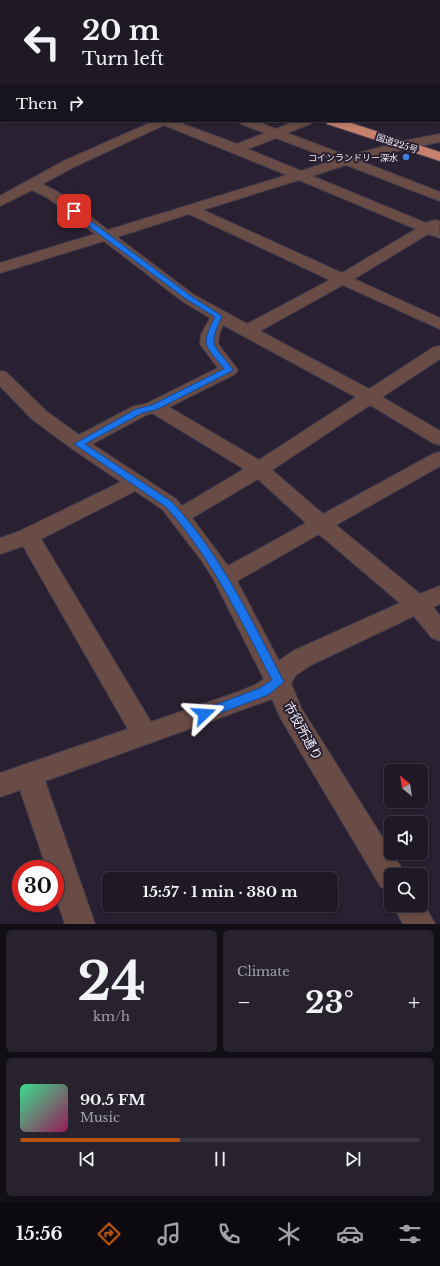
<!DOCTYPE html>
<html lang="en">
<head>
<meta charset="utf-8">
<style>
  body { margin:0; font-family:"Libre Baskerville","Noto Sans JP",serif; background:#27222e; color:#f1f3f6; height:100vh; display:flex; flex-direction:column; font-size:15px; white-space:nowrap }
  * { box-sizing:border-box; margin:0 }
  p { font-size:13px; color:#a1a0a7 }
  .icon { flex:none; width:22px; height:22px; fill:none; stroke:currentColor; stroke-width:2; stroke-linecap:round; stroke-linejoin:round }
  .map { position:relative; height:924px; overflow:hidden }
  .side { display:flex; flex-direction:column; gap:6px; padding:6px; background:#110e15; flex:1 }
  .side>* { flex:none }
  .hud { position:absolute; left:0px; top:0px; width:440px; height:122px; box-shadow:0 2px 6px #0003,0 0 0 1px #3c3843; background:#1f1926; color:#f1f3f6; overflow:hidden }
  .needle { width:26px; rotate:330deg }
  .tools { position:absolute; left:384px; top:764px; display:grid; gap:8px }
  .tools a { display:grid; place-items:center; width:44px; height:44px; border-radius:6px; background:#1f1926; box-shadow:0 2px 6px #0003,0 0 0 1px #3c3843; font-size:20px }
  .speed { position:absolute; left:12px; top:860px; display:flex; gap:8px; font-size:20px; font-weight:700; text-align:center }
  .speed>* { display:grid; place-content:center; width:52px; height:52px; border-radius:50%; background:#1f1926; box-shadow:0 2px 6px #0003,0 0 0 1px #3c3843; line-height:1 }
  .speed .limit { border:6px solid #d22; background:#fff; color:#111 }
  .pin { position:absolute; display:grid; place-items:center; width:34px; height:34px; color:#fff; margin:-17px; border-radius:8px; box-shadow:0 2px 6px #0006 }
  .me { position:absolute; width:44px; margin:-22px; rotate:70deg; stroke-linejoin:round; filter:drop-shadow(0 0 3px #0008) }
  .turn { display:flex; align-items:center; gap:14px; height:84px; padding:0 16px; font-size:18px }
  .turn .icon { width:52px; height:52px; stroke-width:2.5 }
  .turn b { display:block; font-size:28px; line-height:34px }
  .then { display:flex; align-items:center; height:38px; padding:0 16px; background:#0003; gap:8px; font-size:15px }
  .big { font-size:30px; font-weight:800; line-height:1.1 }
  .side .widget { flex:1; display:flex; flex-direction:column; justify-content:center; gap:6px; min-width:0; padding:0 14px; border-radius:6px; background:#27222e }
  .side .dial { align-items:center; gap:0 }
  .dial b { font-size:52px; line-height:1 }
  .song { display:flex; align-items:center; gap:12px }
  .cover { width:48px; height:48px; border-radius:6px; background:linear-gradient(135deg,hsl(150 70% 55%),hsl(330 70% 35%)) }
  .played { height:4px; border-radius:2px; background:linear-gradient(90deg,#b45309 40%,#3c3843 40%) }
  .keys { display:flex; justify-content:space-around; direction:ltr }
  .heat { display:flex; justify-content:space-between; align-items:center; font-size:22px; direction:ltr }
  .side .tiles { flex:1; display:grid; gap:6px; grid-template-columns:1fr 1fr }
  .widget:last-child { grid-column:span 2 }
  .trip { position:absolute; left:102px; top:872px; width:236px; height:40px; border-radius:6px; background:#1f1926; box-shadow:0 2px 6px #0003,0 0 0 1px #3c3843; font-weight:800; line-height:40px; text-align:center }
  .menu { display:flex; height:64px; justify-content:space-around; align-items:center; background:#0c0a0f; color:#a1a0a7 }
  .menu .icon { width:28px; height:28px }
  .menu .selected { color:#b45309 }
  .menu b { font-size:18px; color:#f1f3f6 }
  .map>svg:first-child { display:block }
</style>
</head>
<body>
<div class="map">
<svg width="440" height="924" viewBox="0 0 440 924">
  <rect width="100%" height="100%" fill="#292132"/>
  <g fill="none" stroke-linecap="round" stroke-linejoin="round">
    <g stroke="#453d4d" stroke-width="2">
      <g id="minor">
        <rect x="193" y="0" width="10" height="1"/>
        <rect x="0" y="57" width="1" height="6"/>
        <rect x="439" y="62" width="1" height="6"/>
        <rect x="439" y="80" width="1" height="6"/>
        <rect x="0" y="84" width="1" height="6"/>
        <rect x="439" y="98" width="1" height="8"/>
        <path d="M154,121H175L237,144L265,133L241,124L239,121H256L276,129L295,121H312L310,124L287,133L348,156L403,141L440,134V142L405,149L360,161L440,192V201L346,165L312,176L426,223L435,220L440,221L439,228L440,238L428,234L354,279L440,318V329L343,285L260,331L369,389L434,347L440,346V359L382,397L440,431V445L433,443L370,405L272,470L323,514L433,454L440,452V466L336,525L420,594L440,586V604L433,607L440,616V641L432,638L414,616L311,665L296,675L291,683L301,708L401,867L405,875H391V891L381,887L281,719L272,699L45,781L95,924H65L55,894V869H47L20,790L0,797V773L128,729L23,546L0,554V538L20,531L121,482L71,448L32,419L0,386V371L6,372L46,411L79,435L132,407L148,403L218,368L200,344L201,335L210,318L182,301L104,241L0,273V263L95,234L48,198L32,190L0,206V196L64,161ZM164,125L287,175L108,230L58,192L42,184L74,167ZM276,138L334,160L301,171L248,149ZM299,180L416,229L342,273L203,210ZM189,214L330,280L247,324L194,295L117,237ZM223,325L356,397L259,460L169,407L235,374L238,370L218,344L219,335ZM152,413L244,469L182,506L176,499L92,444L146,415ZM258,479L306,523L228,566L192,518ZM135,491L162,509L202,561L214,580L264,679L255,685L238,692L151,722L41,539ZM319,534L400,603L293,651L279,661L237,581Z"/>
        <polygon points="421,899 435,924 403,924 393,905 421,905"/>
      </g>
    </g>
    <g stroke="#453d4d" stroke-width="2">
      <polygon id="highway" points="325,121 345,121 440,152 440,161 327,124"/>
    </g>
    <use href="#minor" fill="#694c45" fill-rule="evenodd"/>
    <use href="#highway" fill="#c5806e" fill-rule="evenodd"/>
  </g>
  <polygon fill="#6f3734" points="23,0 119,0 119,1 119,0 192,0 192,1 24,1"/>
  <polygon fill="#5a2d2b" points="171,0 192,0 192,1 168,1"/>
  <g fill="#81403d" stroke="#5a2d2b">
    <polygon points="27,0 119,0 119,1 28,1"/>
    <polygon points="148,0 171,0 168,1 153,1"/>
  </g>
  <path fill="#1a73e8" stroke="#114b97" d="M71,210H76L191,296L222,316C207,349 214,343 233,370L232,371L158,409L142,413L85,444L172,502C221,555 251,619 284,682L268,695L204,719L199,718L198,714L199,711L260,688L272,680C240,619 212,558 166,507L74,444L136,409L152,405L224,369C205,344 200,347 215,317L186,299L71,213Z"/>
  <circle fill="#3f7fe0" stroke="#292132" stroke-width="1.5" cx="406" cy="157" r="4"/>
  <g text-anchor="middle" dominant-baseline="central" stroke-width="4" stroke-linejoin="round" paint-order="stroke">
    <g font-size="9" fill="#f0ebf6" stroke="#292132">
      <text transform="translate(397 143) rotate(18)">国道225号</text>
    </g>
    <g font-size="9" fill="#f0ebf6" stroke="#292132" text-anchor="end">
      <text x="398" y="157">コインランドリー深水</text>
    </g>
    <g font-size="13" fill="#f0ebf6" stroke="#292132">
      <text transform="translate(303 731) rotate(61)">市役所通り</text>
    </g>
  </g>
</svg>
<div class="tools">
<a><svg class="needle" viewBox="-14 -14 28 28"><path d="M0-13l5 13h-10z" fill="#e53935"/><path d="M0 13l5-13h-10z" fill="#a1a0a7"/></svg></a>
<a><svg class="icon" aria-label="sound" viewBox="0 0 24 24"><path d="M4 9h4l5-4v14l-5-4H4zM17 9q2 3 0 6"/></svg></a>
<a><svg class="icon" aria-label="search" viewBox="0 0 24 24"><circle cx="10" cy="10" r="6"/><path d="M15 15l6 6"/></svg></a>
</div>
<div class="speed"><div class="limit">30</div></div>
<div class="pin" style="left:74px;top:211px;background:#d93025"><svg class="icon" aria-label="arrive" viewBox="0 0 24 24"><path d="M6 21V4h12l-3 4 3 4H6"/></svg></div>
<svg class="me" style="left:204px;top:714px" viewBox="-20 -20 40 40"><path d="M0-17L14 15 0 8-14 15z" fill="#1a73e8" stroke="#fff" stroke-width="4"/></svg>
<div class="trip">15:57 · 1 min · 380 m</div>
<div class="hud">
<div class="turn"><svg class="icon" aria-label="left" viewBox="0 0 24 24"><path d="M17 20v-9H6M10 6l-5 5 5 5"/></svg><div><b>20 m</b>Turn left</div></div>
<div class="then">Then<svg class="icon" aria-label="right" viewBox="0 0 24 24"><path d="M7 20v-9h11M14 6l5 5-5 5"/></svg></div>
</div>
</div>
<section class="side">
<div class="tiles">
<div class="widget dial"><b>24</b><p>km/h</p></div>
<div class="widget"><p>Climate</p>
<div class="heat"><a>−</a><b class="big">23°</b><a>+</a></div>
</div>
<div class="widget">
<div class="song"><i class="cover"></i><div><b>90.5 FM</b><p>Music</p></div></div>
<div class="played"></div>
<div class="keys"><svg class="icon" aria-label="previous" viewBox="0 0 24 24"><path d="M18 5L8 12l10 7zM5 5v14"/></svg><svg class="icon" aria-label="pause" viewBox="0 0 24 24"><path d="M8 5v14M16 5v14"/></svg><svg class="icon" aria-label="next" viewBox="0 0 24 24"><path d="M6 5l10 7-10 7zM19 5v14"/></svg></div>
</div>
</div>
</section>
<nav class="menu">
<b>15:56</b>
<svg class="icon selected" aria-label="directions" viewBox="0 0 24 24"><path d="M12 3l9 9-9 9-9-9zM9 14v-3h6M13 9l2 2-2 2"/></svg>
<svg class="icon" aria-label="music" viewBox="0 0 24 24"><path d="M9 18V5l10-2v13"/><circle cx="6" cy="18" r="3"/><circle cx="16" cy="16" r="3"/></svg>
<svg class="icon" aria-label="phone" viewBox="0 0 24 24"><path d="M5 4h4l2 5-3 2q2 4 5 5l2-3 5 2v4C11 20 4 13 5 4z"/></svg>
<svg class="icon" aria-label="climate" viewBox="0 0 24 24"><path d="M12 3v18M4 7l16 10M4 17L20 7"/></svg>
<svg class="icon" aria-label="car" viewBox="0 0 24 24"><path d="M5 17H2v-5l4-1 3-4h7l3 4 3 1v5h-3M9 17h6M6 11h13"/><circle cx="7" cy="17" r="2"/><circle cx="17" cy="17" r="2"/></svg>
<svg class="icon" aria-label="filters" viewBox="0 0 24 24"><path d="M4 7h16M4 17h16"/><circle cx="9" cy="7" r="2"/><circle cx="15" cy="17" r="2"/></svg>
</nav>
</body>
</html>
